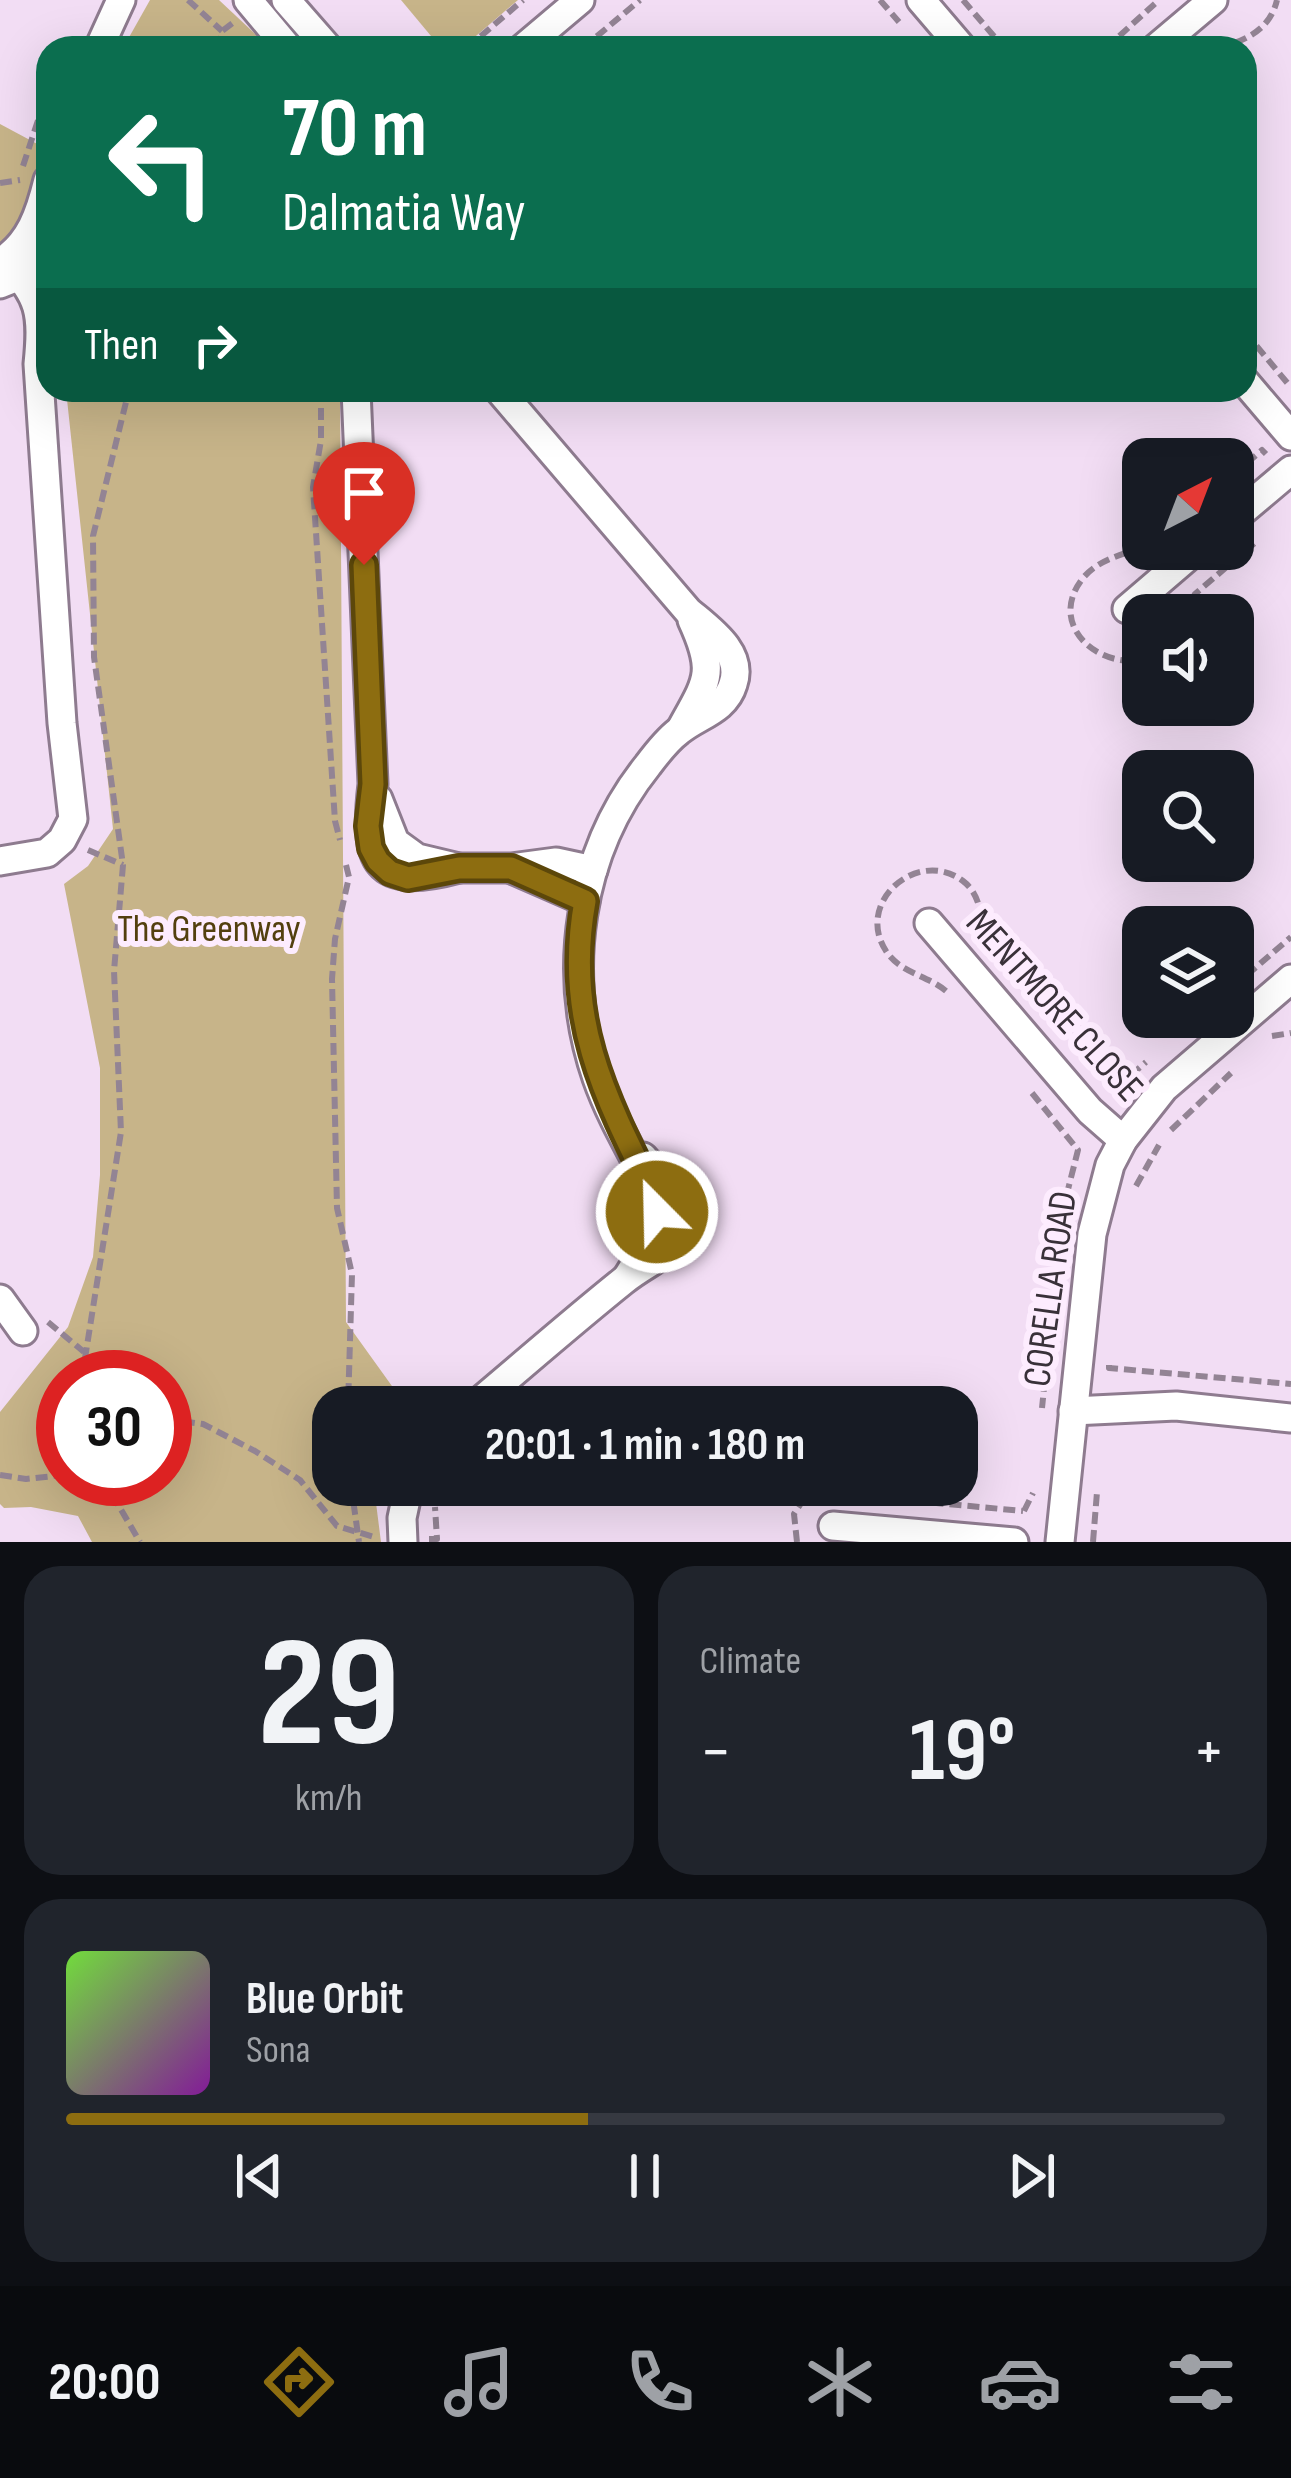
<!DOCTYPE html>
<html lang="en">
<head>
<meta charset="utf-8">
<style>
  body { margin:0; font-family:"Sofia Sans Condensed",sans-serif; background:#20242c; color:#f1f3f6; height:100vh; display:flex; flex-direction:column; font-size:45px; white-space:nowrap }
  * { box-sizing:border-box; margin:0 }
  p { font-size:39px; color:#9ea1a6 }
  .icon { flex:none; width:66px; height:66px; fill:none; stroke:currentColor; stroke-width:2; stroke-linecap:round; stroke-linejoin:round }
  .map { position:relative; height:1542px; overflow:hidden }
  .sheet { display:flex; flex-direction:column; gap:24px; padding:24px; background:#0d0f14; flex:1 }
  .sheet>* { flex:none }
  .hud { position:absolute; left:36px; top:36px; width:1221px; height:366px; border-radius:36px; box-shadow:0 12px 48px #0002; background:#0b6e4f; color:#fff; overflow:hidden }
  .needle { width:78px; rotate:42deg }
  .controls { position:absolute; left:1122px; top:438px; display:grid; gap:24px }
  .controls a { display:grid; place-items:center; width:132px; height:132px; border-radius:24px; background:#171b24; box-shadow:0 12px 48px #0002; font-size:60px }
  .speed { position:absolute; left:36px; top:1350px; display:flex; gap:24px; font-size:60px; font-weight:700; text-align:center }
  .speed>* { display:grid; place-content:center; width:156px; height:156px; border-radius:50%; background:#171b24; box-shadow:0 12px 48px #0002; line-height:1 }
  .speed .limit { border:18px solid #d22; background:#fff; color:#111 }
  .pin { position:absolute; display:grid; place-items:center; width:102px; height:102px; color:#fff; margin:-123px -51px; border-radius:50% 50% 50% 0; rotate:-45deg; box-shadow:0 0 12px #0007 }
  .pin .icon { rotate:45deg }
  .me { position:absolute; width:132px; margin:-66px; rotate:337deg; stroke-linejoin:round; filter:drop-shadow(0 0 9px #0008) }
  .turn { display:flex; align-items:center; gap:42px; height:252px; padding:0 48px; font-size:54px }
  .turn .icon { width:156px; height:156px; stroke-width:2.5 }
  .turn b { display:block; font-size:84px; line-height:102px }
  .then { display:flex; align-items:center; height:114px; padding:0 48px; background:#0003; gap:24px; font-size:45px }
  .big { font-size:90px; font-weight:700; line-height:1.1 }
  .sheet .card { flex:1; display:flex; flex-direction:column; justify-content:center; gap:18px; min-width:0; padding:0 42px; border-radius:36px; background:#20242c }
  .sheet .dial { align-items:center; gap:0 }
  .dial b { font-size:156px; line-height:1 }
  .song { display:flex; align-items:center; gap:36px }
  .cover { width:144px; height:144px; border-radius:18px; background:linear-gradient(135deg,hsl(100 70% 55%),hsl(290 70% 35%)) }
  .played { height:12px; border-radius:6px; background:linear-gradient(90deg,#8d6d10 45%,#363941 45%) }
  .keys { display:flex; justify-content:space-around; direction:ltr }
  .heat { display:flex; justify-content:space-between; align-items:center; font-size:66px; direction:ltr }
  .sheet .tiles { flex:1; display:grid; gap:24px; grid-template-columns:1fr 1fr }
  .card:last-child { grid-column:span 2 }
  .trip { position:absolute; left:312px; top:1386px; width:666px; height:120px; border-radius:36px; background:#171b24; box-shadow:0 12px 48px #0002; font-weight:700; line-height:120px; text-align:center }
  .menu { display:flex; height:192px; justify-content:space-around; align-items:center; background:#090b0e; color:#9ea1a6 }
  .menu .icon { width:84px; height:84px }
  .menu .selected { color:#8d6d10 }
  .menu b { font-size:54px; color:#f1f3f6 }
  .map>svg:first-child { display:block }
</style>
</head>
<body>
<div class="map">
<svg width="1291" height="1542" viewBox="0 0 1291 1542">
  <rect width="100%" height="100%" fill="#f2ddf4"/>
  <g fill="#c7b489" fill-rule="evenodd">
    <polygon points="150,0 219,0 270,48 123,48"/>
    <polygon points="401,0 518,0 462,48 441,48"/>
    <polygon points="0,124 43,147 24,218 0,253"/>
    <path d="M66,390H340L346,1322L407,1407H333V1485H379L376,1503L381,1542H92L78,1516L31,1507L4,1508L0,1504V1412L68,1327L93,1257L100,1175V1068L64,884L88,866L113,829ZM63,1377H165V1479H63Z"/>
  </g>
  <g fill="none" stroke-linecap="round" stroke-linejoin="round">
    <g stroke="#8e7b8f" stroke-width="33">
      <g id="street">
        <polyline points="248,0 288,48"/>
        <polyline points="286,0 328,48"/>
        <polyline points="921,0 962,48"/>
        <polyline points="99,48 121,0"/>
        <polyline points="523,48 580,0"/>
        <polyline points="1156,48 1213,0"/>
        <path d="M0,262C30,244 40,213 48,180"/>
        <polyline points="0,284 20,276 39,258 42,219"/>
        <polyline points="1245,382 1291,436"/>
        <path d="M356,390L373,784C364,862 374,891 459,868"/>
        <path d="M499,390L688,611C709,629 744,652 733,684C725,711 698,715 679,731C667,740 657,753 648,765C578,852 561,973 597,1078C611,1118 634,1155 653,1193C662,1230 646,1246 628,1276"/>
        <polyline points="1233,519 1291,470"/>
        <polyline points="1127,609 1197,549"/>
        <path d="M682,727C708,680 716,672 692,620"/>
        <polyline points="378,799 395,842 417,858 459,868 511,868 556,862 593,870"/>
        <path d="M0,861L47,853L62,840L73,819L62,723L38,364C43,315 41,295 4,260"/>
        <polyline points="512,869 585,901"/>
        <polyline points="929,923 1090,1111 1123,1140"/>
        <polyline points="0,1299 23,1331"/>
        <path d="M473,1407C523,1365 572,1322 623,1281C646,1262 670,1256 687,1229L683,1202L643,1157"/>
        <polyline points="1073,1411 1176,1406 1291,1418"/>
        <polyline points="833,1526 1014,1542"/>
        <polyline points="403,1542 402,1518 409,1485"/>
        <polyline points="1060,1542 1092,1234 1110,1165 1123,1140 1164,1088 1291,979"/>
      </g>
    </g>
    <g stroke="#938494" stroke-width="6" stroke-dasharray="12 6" stroke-linecap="butt">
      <polyline points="188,0 222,31"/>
      <polyline points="880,0 899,22"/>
      <polyline points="963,0 1004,48"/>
      <polyline points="173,48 175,48"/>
      <polyline points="219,48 222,31 234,22"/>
      <polyline points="467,48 523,0"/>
      <polyline points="583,48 640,0"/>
      <polyline points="1106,48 1159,0"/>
      <path d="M1218,48C1245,41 1270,30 1277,0"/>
      <polyline points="23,166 48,90"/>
      <polyline points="0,183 20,180"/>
      <polyline points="1245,332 1289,385"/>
      <polyline points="321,390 321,440 313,487 335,821 340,840"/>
      <polyline points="1212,390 1221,401"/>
      <polyline points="1233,475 1262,450 1266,454"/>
      <path d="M1143,547C1122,555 1099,559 1083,578C1047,623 1095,668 1143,660"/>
      <polyline points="1183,615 1195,594 1257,541"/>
      <polyline points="88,850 123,865"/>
      <polyline points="346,865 349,877 335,939 332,979 337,1208 352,1274 348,1407"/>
      <polyline points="1233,987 1291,937"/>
      <path d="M946,991C927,975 900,973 886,951C854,902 918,847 963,881C983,896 979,920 988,939C999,962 1024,984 1040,1004"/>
      <polyline points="1272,1036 1291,1033"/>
      <polyline points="1117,1087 1146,1062"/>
      <polyline points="1032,1093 1078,1150 1062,1213 1042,1408"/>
      <polyline points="1171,1130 1231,1073"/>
      <polyline points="1136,1186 1159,1145"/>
      <polyline points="48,1322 84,1352"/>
      <polyline points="1109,1365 1109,1368 1291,1384"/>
      <polyline points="82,1377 121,1132 114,971 123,865 94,657 93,536 129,390"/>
      <polyline points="165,1419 203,1424 255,1451 300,1480 337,1526 374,1537"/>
      <polyline points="0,1475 26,1479 63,1475"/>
      <polyline points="103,1479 140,1542"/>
      <polyline points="351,1485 359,1542"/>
      <polyline points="882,1485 901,1498 915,1501 1023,1511"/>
      <polyline points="1024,1511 1033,1493"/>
      <polyline points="429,1539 437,1539 435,1507"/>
      <polyline points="797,1542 794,1514 813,1485"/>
      <polyline points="1093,1542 1097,1492"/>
    </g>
    <use href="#street" stroke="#fff" stroke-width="27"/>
  </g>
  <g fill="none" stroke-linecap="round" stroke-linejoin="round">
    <g stroke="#5c470a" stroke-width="30">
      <path id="route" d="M364,565L373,784L368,826L371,848L378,861L390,872L408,878L459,868H511L585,901C564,1016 603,1094 653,1193L657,1212"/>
    </g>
    <use href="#route" stroke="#8d6d10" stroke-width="21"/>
  </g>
  <g text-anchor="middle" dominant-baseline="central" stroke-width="12" stroke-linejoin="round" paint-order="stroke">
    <g font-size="39" fill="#53400f" stroke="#fdecfe">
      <text x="209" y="929">The Greenway</text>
    </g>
    <g font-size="39" fill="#393139" stroke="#fdecfe">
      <text transform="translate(1054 1006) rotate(48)">MENTMORE CLOSE</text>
      <text transform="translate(1051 1289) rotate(-82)">CORELLA ROAD</text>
    </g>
  </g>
</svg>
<div class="controls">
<a><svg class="needle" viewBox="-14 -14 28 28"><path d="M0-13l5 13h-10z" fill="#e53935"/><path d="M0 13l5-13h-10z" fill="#9ea1a6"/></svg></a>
<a><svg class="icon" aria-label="sound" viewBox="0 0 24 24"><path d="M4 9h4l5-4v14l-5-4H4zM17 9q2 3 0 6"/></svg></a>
<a><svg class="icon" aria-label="search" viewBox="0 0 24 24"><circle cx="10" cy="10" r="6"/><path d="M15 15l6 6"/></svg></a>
<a><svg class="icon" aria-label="layers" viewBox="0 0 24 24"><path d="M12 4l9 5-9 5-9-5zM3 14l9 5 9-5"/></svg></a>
</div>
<div class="speed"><div class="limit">30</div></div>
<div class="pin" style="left:364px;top:565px;background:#d93025"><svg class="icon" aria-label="arrive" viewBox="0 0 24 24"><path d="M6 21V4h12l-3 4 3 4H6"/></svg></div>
<svg class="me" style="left:657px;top:1212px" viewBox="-20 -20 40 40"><circle r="17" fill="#8d6d10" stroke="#fff" stroke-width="3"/><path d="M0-11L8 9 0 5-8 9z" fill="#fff"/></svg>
<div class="trip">20:01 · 1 min · 180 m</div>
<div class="hud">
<div class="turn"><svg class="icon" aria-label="left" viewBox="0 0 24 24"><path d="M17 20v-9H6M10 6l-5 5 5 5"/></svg><div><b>70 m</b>Dalmatia Way</div></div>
<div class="then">Then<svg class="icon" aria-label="right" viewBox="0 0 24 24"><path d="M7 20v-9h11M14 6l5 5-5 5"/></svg></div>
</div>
</div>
<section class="sheet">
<div class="tiles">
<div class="card dial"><b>29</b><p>km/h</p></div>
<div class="card"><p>Climate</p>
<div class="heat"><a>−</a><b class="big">19°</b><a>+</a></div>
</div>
<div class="card">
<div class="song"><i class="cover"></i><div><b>Blue Orbit</b><p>Sona</p></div></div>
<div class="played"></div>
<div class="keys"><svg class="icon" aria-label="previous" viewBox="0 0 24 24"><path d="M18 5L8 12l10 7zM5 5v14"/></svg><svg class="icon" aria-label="pause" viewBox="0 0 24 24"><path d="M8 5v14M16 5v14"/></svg><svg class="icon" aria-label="next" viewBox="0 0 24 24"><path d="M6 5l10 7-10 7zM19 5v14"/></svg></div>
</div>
</div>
</section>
<nav class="menu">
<b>20:00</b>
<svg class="icon selected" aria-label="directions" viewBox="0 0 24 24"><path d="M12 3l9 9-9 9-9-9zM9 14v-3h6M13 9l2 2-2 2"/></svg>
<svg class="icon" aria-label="music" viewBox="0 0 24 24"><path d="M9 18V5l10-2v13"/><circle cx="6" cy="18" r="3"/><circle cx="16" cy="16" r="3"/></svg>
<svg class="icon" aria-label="phone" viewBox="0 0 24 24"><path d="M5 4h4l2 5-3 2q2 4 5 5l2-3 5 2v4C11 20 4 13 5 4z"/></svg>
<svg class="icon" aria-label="climate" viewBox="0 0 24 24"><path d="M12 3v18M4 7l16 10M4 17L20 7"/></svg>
<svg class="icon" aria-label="car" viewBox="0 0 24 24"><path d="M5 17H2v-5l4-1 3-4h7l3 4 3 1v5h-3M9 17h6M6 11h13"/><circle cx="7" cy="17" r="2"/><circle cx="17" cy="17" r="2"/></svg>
<svg class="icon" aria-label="filters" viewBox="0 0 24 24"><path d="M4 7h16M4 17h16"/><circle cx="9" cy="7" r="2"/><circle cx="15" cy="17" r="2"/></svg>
</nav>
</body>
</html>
